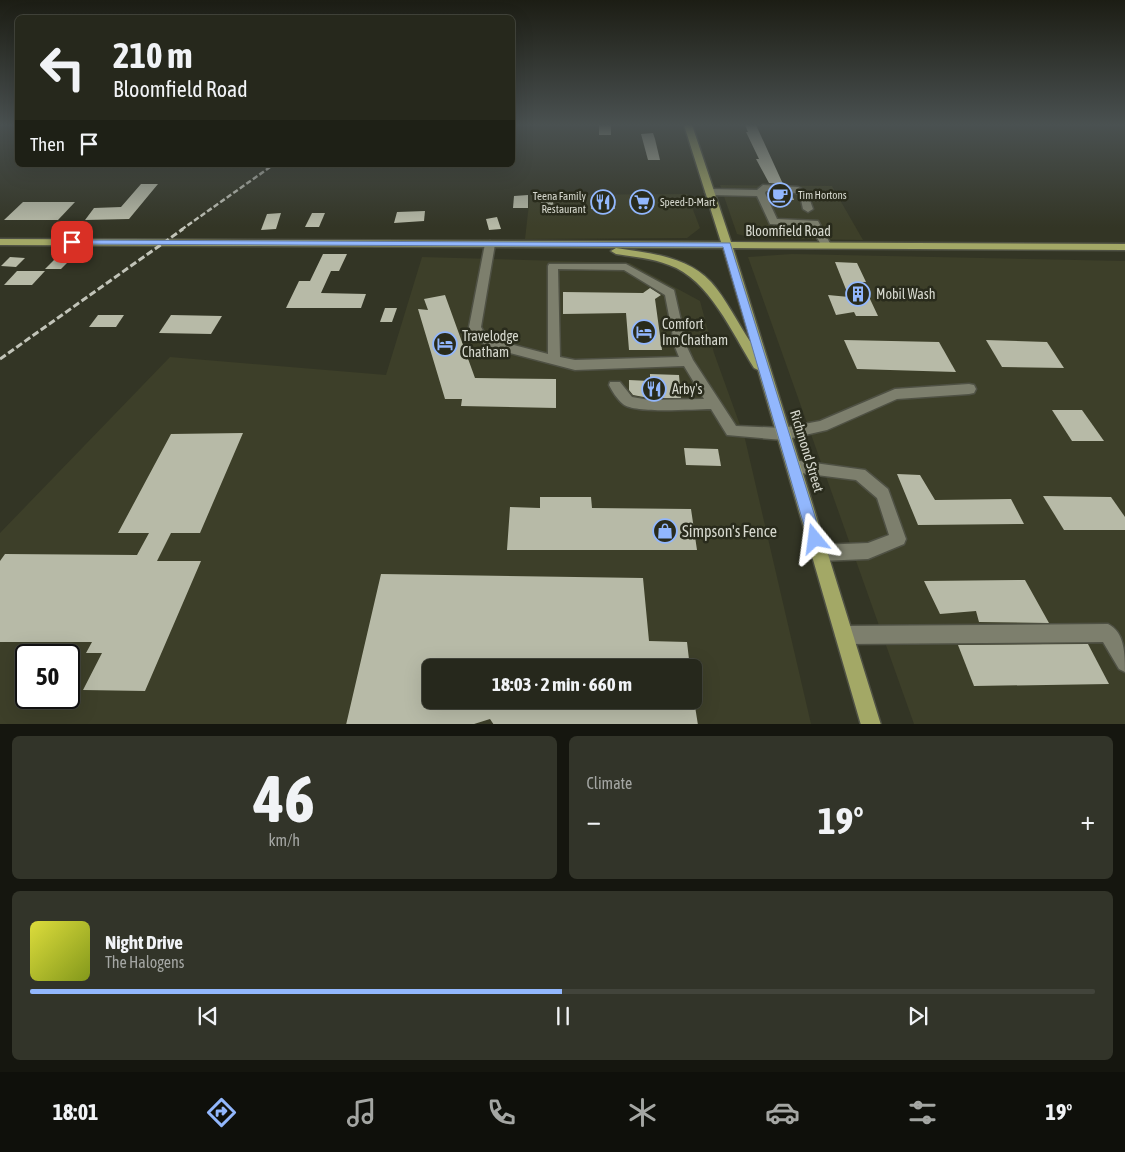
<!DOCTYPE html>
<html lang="en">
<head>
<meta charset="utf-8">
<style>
  body { margin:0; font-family:"Asap Condensed",sans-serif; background:#323429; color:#f1f3f6; height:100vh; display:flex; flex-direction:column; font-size:19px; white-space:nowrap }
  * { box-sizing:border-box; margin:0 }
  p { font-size:16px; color:#a4a6a3 }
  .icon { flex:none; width:28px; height:28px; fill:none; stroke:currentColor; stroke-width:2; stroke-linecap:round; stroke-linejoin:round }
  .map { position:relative; height:724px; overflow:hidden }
  .drawer { display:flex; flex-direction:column; gap:12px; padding:12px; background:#15160f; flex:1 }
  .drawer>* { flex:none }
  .hud { position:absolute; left:15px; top:15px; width:500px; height:152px; border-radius:8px; box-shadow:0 5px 20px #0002,0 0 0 1px #42443b; background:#26281c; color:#f1f3f6; overflow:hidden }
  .speed { position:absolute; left:15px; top:644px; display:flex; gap:10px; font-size:25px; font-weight:700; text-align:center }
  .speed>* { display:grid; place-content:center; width:65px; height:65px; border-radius:50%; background:#26281c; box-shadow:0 5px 20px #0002,0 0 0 1px #42443b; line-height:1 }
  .speed .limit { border:2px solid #111; border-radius:8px; background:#fff; color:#111 }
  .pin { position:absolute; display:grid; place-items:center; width:42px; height:42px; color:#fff; margin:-21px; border-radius:10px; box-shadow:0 2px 8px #0006 }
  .me { position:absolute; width:55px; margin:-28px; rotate:344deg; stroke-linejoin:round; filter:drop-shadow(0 0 4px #0008) }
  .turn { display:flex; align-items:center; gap:18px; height:105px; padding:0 15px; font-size:22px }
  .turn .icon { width:65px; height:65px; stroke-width:2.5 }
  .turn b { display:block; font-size:35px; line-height:42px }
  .then { display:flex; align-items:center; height:48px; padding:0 15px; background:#0003; gap:10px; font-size:19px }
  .big { font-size:38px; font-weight:700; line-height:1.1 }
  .drawer .card { flex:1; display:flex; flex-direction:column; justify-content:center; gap:8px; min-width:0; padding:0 18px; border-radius:8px; background:#323429 }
  .drawer .dial { align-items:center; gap:0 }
  .dial b { font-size:65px; line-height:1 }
  .song { display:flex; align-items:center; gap:15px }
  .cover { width:60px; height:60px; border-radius:8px; background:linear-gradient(135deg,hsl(60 70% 55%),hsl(70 70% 35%)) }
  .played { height:5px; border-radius:2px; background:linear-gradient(90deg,#92b7fd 50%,#42443b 50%) }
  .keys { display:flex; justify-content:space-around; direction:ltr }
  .heat { display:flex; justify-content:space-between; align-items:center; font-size:28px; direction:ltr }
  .drawer .tiles { flex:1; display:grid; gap:12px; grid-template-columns:1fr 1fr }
  .card:last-child { grid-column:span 2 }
  .trip { position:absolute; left:422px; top:659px; width:280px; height:50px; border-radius:8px; background:#26281c; box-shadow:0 5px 20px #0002,0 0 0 1px #42443b; font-weight:700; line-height:50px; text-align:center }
  .tab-bar { display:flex; height:80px; justify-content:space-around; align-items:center; background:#0f100b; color:#a4a6a3 }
  .tab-bar .icon { width:35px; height:35px }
  .tab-bar .active { color:#92b7fd }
  .tab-bar b { font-size:22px; color:#f1f3f6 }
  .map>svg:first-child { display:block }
</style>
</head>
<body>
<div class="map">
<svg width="1125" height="725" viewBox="0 0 1125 725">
  <rect width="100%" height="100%" fill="#333525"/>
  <g fill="#3d3f29" fill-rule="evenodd">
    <polygon points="720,185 832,186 863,240 753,238 737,234"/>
    <polygon points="687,194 700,228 687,238 525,239 530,195"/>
    <polygon points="792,254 1125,261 1125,724 914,724 748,257"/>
    <path d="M422,257L630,263L700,301L714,353L745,439L811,724H0V533L170,357L386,375ZM26,655H69V698H26ZM431,668H694V700H431Z"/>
  </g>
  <g fill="#b7baa7">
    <rect x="599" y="125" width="12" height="10"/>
    <polygon points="745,125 756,125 783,184 769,183 756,159 759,159 746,132 748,132"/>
    <polygon points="653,133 655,139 660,160 648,160 641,134"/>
    <polygon points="141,184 158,184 129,219 85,220 94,208 121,207"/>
    <polygon points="767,193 792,195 794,200 771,200"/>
    <polygon points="528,195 528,208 513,208 514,196"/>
    <polygon points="592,196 614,196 615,209 591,209"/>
    <polygon points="633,196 650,196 651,211 645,208 634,208"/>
    <polygon points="553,201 554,212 542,212 541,202"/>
    <polygon points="23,202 75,202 58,220 4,220"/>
    <polygon points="425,211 424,221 394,223 397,212"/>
    <polygon points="281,213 276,229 261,230 267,214"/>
    <polygon points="312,213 325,213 319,227 305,227"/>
    <polygon points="497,217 501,229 489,230 486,219"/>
    <polygon points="323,254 347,254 339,271 331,271 321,293 366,294 361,308 286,308 299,281 310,281"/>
    <polygon points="10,257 25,258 16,267 1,266"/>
    <polygon points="56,258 72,258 61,269 45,269"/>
    <polygon points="835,262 857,263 866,282 862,282 878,316 856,316 854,312 836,315 828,295 849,297"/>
    <polygon points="17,271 45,271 32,285 4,285"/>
    <polygon points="650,288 661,295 655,299 662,350 629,350 626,313 563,314 563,292 643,293"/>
    <polygon points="445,295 475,378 556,379 556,408 461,406 462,399 445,399 418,309 428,310 424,299"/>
    <polygon points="385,308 397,308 392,322 380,322"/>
    <polygon points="98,315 124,315 116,327 89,327"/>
    <polygon points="171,315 222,316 211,334 159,333"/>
    <polygon points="844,340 939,342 956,372 857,369"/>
    <polygon points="986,340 1047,342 1064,368 1002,367"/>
    <polygon points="650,374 679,375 681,398 649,398 633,395 629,390 629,380 650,381"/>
    <polygon points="1052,410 1082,410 1104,441 1072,441"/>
    <polygon points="243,433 200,533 171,533 157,561 201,561 145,691 83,690 102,653 86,653 92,642 0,642 0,561 5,554 137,555 149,533 118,533 171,434"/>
    <polygon points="684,448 718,449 721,466 686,465"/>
    <polygon points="897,474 920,475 935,500 1011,499 1024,524 918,525"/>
    <polygon points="1043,496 1111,497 1125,517 1125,530 1064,530"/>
    <polygon points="540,497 591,497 592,508 691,509 697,550 507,550 510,507 540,508"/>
    <polygon points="381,574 643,578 649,641 687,642 690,668 431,668 431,700 694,700 698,725 494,725 490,719 471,725 346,725"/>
    <polygon points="1025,580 1049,623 979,622 976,611 940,614 924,581"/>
    <polygon points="1088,644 1109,684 974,686 958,645"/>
  </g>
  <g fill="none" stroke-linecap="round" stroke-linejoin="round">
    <g stroke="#4f5144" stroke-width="3">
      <g id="minor">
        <polygon points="763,185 798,187 807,192 813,209 808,212 803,209 800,195 796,193 766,191 765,193 777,219 818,221 831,245 830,247 822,247 811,226 770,224 757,196 710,195 705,192 710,189 757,190"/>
        <path d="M490,241L495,244L481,327L485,334L502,342L548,354V266L549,264H626L674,290L687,347L693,360L736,426L783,428L820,421L895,389L969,384L974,385L976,389L974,393L969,394L897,399L827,430L783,440L727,435L711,409C693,409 635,414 623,404C617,399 612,391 609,385L610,382H620L632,397L649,400L704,399L684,366L575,370L495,349L476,340L469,327L485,244ZM558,269L624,270L665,295L675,347L679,357L575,360L560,357Z"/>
        <polygon points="793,460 865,470 888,489 906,539 904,544 868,559 819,561 813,558 811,553 813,548 819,545 868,543 889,535 877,498 856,480 793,472 788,470 786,466 788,462"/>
        <path d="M1108,624C1125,632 1125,655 1125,672L1119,669L1103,642L844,644L838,641L835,635L838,629L844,626Z"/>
      </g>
    </g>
    <g stroke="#4f5144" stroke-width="3">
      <path id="major" d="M684,125H692L731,242L1125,244V250L733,248L881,725H861L758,370L754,368C732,333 709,279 669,265C652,258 634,257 616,254L611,251L616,248C649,253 687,256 711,282C725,297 739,325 751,343L723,248L0,245V239L721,242Z"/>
    </g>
    <use href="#minor" fill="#7d7f6d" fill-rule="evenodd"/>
    <use href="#major" fill="#a3a866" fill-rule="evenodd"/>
    <polyline stroke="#c2c4b9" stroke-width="2.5" stroke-dasharray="5.5 2.5" stroke-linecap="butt" points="181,230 273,165"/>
    <polyline stroke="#c2c4b9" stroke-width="3" stroke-dasharray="7 3" stroke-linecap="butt" points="0,359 183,229"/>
  </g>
  <linearGradient id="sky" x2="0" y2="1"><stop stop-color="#1c1d14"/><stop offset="0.55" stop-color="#4a5151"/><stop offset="1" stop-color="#4a5151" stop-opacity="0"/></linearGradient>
  <rect width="1125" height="227" fill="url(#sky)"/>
  <polygon fill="#92b7fd" stroke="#5f77a4" points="72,240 730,243 822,539 820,543 815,545 810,543 808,539 723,247 68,244 67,242"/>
  <defs>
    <g id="cafe-ring" transform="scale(1.25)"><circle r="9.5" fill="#292b1c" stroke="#92b7fd" stroke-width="1.5"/><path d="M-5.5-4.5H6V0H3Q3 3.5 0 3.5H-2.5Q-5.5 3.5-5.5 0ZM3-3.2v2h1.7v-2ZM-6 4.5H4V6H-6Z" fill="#92b7fd"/></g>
    <g id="restaurant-ring" transform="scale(1.25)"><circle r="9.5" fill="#292b1c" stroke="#92b7fd" stroke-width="1.5"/><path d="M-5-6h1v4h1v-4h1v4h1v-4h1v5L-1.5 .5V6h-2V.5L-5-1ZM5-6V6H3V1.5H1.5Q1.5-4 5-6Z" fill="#92b7fd"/></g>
    <g id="supermarket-ring" transform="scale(1.25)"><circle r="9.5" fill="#292b1c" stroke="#92b7fd" stroke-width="1.5"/><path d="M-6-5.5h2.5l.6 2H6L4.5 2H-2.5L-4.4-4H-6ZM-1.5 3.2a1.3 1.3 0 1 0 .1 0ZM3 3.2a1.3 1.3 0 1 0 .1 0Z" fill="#92b7fd"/></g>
    <g id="building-ring" transform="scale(1.25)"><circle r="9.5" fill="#292b1c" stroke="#92b7fd" stroke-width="1.5"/><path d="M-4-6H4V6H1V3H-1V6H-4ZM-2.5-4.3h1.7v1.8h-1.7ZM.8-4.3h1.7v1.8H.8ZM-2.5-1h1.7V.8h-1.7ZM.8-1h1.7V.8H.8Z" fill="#92b7fd"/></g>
    <g id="hotel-ring" transform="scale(1.25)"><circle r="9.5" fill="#292b1c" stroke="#92b7fd" stroke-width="1.5"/><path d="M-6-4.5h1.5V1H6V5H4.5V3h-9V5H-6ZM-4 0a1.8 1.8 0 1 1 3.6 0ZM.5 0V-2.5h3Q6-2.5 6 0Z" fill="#92b7fd"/></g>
    <g id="shop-ring" transform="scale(1.25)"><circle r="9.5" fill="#292b1c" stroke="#92b7fd" stroke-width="1.5"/><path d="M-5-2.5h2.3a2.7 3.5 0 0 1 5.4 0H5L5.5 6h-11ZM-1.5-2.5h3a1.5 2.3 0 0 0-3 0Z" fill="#92b7fd"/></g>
  </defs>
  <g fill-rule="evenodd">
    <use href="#cafe-ring" x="780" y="195"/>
    <use href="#restaurant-ring" x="603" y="202"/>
    <use href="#supermarket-ring" x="642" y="202"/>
    <use href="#building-ring" x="858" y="294"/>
    <use href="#hotel-ring" x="644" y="332"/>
    <use href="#hotel-ring" x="445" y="344"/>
    <use href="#restaurant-ring" x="654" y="389"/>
    <use href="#shop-ring" x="665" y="531"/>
  </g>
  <g text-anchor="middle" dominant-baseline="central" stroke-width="5" stroke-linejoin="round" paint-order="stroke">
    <g font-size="11" fill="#d6d8ce" stroke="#292b1c" text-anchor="start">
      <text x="798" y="195">Tim Hortons</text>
      <text x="586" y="196" text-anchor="end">Teena Family<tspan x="586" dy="13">Restaurant</tspan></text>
      <text x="660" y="202">Speed-D-Mart</text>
    </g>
    <g font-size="14" fill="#d6d8ce" stroke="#292b1c">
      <text x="788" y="231">Bloomfield Road</text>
      <text transform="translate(807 451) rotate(73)">Richmond Street</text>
    </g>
    <g font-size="14" fill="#d6d8ce" stroke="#292b1c" text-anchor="start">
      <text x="876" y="294">Mobil Wash</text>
      <text x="662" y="324">Comfort<tspan x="662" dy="16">Inn Chatham</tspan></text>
      <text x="462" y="336">Travelodge<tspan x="462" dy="16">Chatham</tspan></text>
      <text x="672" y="389">Arby's</text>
    </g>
    <g font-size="16" fill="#d6d8ce" stroke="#292b1c" text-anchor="start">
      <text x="682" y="531">Simpson's Fence</text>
    </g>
  </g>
</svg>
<div class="speed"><div class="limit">50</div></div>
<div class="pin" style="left:72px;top:242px;background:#d93025"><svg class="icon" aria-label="arrive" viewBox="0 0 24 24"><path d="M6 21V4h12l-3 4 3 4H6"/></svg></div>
<svg class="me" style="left:815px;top:539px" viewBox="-20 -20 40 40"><path d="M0-17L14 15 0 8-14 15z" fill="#92b7fd" stroke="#fff" stroke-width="4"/></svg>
<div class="trip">18:03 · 2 min · 660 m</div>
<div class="hud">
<div class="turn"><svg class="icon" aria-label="left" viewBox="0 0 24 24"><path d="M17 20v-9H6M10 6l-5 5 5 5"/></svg><div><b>210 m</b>Bloomfield Road</div></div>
<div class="then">Then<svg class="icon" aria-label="arrive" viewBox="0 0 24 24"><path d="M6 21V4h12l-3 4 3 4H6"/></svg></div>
</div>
</div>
<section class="drawer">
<div class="tiles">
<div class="card dial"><b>46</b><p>km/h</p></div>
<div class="card"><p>Climate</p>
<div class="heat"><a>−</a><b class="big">19°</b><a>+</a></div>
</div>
<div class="card">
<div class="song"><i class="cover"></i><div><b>Night Drive</b><p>The Halogens</p></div></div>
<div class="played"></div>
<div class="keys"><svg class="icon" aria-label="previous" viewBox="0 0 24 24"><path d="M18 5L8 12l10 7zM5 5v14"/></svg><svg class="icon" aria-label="pause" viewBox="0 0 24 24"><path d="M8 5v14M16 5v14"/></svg><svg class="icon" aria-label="next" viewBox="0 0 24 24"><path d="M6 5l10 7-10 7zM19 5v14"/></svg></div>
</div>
</div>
</section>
<nav class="tab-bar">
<b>18:01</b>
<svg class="icon active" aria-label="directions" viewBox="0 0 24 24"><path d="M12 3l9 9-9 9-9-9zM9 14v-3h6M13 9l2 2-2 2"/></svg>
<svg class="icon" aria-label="music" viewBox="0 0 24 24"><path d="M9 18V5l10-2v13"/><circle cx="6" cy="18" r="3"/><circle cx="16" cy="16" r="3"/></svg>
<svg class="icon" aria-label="phone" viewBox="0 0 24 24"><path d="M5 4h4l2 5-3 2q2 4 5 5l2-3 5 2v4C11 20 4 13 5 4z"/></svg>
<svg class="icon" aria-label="climate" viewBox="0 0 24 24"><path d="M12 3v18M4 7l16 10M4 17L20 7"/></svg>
<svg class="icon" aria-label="car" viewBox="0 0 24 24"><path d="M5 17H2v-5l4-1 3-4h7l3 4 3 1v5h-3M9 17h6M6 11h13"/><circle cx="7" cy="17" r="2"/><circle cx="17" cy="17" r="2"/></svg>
<svg class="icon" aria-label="filters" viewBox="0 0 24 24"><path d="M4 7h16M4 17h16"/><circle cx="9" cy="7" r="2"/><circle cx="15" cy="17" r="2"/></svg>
<b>19°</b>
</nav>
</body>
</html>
